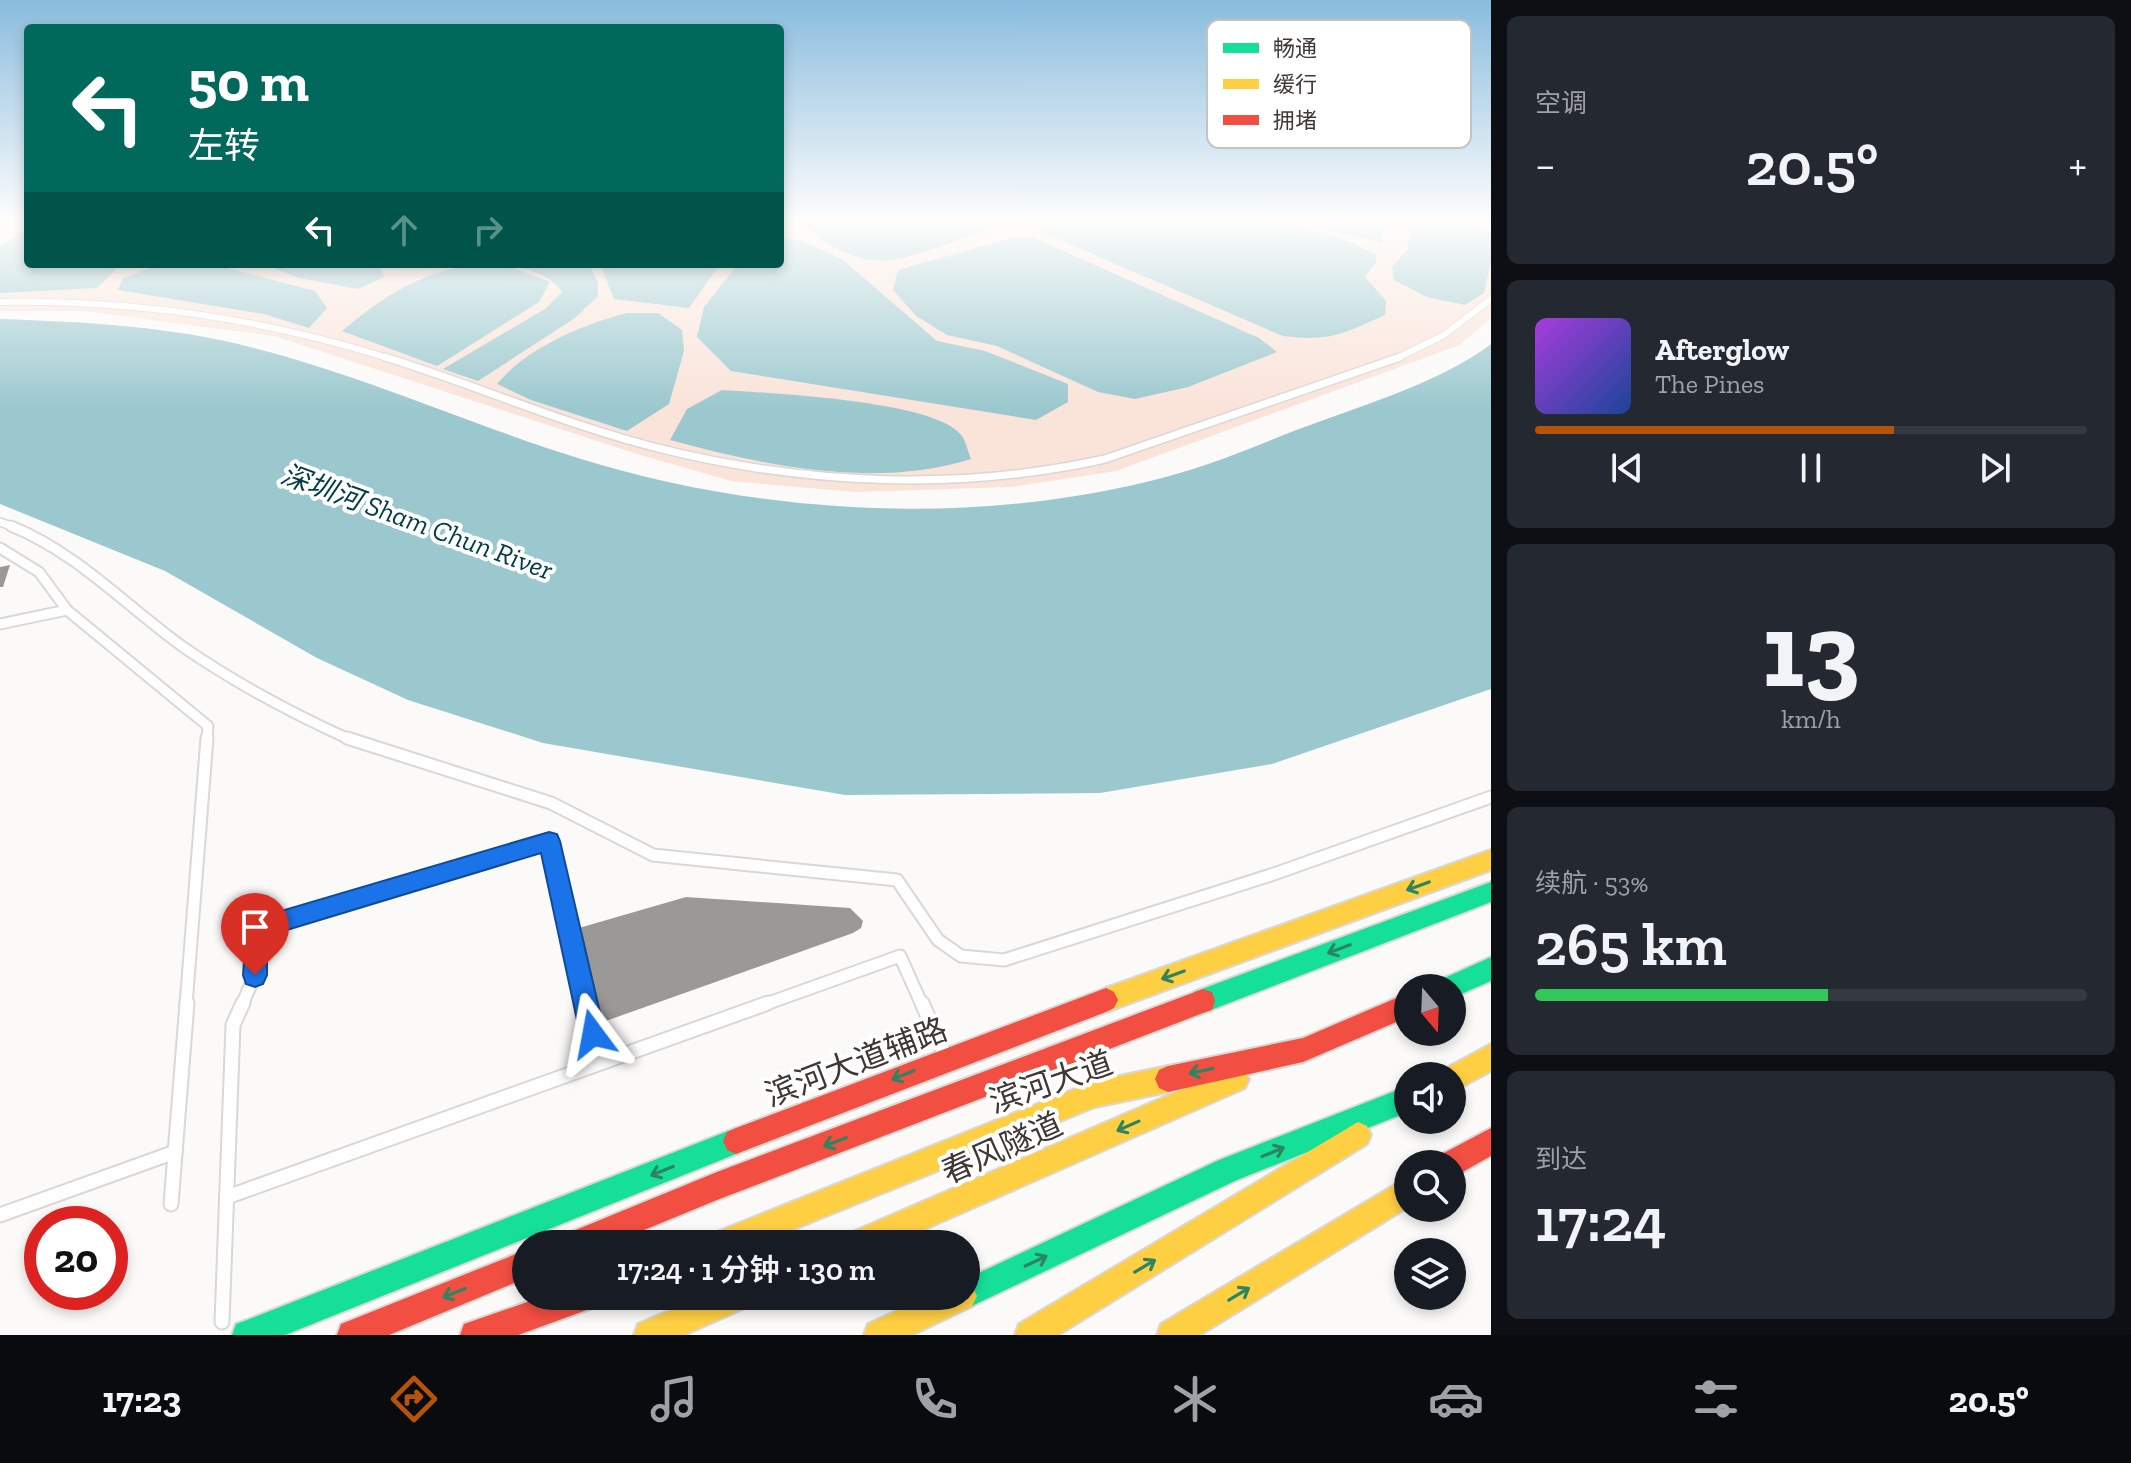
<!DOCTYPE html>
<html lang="zh">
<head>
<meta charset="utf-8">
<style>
  body { margin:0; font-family:"Zilla Slab","Noto Sans SC",serif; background:#242831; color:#f1f3f6; height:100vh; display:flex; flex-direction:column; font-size:30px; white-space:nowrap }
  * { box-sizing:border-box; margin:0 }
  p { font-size:26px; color:#9ea1a6 }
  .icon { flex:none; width:44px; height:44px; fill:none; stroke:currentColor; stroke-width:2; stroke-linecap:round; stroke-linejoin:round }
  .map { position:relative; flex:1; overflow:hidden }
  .drawer { display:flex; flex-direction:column; gap:16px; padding:16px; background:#0d0f14; width:640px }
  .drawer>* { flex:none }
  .guide { position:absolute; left:24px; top:24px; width:760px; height:244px; border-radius:8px; box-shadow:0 4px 12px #0003; background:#00695c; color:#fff; overflow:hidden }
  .needle { width:52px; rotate:161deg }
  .tools { position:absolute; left:1394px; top:974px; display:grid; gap:16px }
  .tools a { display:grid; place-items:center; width:72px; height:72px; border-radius:50%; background:#171b24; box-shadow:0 4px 12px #0003; font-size:40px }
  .speed { position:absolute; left:24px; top:1206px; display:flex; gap:16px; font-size:40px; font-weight:700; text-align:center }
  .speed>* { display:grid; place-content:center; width:104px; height:104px; border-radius:50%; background:#171b24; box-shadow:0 4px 12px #0003; line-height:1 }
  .speed .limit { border:12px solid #d22; background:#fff; color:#111 }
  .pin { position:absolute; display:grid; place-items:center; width:68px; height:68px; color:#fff; margin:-82px -34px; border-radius:50% 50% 50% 0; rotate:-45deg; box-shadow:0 0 8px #0007 }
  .pin .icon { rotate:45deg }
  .me { position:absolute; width:88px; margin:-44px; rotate:347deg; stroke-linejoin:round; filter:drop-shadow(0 0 6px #0008) }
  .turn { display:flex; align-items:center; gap:28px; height:168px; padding:0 32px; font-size:36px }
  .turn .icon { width:104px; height:104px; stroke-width:2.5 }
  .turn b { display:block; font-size:56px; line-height:68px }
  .lanes { display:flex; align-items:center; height:76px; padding:0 32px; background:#0003; justify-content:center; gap:40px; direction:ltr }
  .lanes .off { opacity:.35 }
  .big { font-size:60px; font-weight:600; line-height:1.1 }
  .drawer .card { flex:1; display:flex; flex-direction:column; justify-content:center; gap:12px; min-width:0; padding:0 28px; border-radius:12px; background:#242831 }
  .drawer .dial { align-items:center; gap:0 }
  .dial b { font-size:104px; line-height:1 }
  .song { display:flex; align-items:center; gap:24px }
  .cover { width:96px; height:96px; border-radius:12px; background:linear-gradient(135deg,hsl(280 70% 55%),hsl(220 70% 35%)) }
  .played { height:8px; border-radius:4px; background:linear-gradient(90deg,#b45309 65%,#363941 65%) }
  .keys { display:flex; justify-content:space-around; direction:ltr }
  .heat { display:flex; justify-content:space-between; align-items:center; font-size:44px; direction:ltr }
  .charge { height:12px; border-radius:6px; background:linear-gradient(90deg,#34c759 53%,#363941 0) }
  .trip { position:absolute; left:512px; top:1230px; width:468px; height:80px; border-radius:40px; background:#171b24; box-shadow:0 4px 12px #0003; font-weight:600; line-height:80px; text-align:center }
  .dock { display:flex; height:128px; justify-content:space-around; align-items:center; background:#090b0e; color:#9ea1a6 }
  .dock .icon { width:56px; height:56px }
  .dock .on { color:#b45309 }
  .dock b { font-size:36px; color:#f1f3f6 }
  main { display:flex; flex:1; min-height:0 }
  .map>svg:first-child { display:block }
</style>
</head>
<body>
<main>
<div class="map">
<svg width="1491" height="1335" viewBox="0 0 1491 1335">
  <rect width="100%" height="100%" fill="#fcfaf9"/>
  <polygon fill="#fae3d9" points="0,222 28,222 28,264 780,264 780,222 1491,222 1491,318 1460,345 1116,471 1011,487 855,492 731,481 637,454 274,336 84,311 0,311"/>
  <g fill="#9bc8ce">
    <path d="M803,222H1008C974,233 924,256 890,260C860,264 821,245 803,222Z"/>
    <path d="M1054,222C1148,222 1296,205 1376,255V262L1365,277L1386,301L1385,315C1343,334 1330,342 1283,336L1039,231Z"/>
    <polygon points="1296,222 1383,222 1383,243"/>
    <polygon points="1415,222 1476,225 1491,232 1491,261 1484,293 1465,305 1427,297 1394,280 1392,267 1408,249 1410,226"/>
    <polygon points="28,228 28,264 121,264 97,288 0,293 0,246"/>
    <polygon points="1015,237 1032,237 1259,338 1277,352 1188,387 1135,399 1098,392 997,346 947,335 916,316 893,290 898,270"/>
    <polygon points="780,238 803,241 843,260 937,341 985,351 1068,384 1068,402 1036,420 731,371 697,337 704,307 738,264 780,264"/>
    <polygon points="162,264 212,264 315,291 327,308 309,328 264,314 118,290 123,278"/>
    <polygon points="262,264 378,264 384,277 358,289 299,278"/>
    <path d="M502,264H589L598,283V296L575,318L478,381L443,369L545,309L562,292C551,274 523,267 502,264Z"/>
    <polygon points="603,264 720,264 689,308 614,299 601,267"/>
    <path d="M460,267L514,268L550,282L539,302L437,366L342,331C382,298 409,279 460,267Z"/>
    <path d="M627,313H658L682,330L684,351L669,404L627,431L531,400L497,384C528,347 581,325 627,313Z"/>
    <path d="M0,319C85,322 171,326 254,348C364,376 469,424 578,458C757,514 963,526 1146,482C1194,471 1240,453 1286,434C1347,410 1440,384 1491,344V689L1272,764L1100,793L845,795L543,743L408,700L317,658L165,571L0,504Z"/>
    <path d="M722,390C768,393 937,400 962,436C966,442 968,452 971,459C875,489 765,466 670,440L687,409Z"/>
  </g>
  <g fill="#9b9898">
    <polygon points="10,565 3,587 0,587 0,567"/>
    <polygon points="686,897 850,908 863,921 861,928 853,933 603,1022 579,928"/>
  </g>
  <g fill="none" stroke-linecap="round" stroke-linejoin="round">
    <g stroke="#dad7d5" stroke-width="8">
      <g id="lane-far4">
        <path d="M0,302C135,300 262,318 391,359"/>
        <polyline points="1395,359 1444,335 1491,299"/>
      </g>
    </g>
    <g stroke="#dad7d5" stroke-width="10">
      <g id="lane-far3">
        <path d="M385,357C479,386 570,427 666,450C810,485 961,491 1105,459L1400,357"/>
        <polyline points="0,522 16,528"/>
      </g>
    </g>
    <g stroke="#dad7d5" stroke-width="13">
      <g id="lane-far2">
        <path d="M11,526C78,553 128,608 186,649C239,685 293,714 351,740"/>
        <polyline points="0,548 39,572 67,610 208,726 207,740"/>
        <polyline points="0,624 67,610"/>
      </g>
    </g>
    <g stroke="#dad7d5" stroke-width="15">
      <g id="lane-far1">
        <polyline points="347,738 551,803 653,855 897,880 938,940 961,956 1004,960 1271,875 1491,797"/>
        <polyline points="186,1005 207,738"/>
        <polyline points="242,1005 255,975 255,929 549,841 586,1005"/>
        <polyline points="763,1005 900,956 922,1005"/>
      </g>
    </g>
    <g stroke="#dad7d5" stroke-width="17">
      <g id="lane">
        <polyline points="586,1003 599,1061"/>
        <polyline points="922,1003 942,1048"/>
        <polyline points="227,1197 768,1003"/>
        <polyline points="171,1204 187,1003"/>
        <polyline points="0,1215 175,1152"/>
        <polyline points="222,1322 233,1025 243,1003"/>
      </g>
    </g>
    <g stroke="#dad7d5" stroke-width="4">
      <g id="fast">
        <polygon points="1491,882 1491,902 1203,1013 1194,1010 1191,1001 1194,992"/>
        <polygon points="1491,957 1491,981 1452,998 1452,988 1436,988 1440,980"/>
        <polygon points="1408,1086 1408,1112 1237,1180 976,1304 966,1309 956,1304 952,1296 966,1296 966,1279 1219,1160"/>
        <polygon points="736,1128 745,1132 749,1141 745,1150 736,1154 285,1335 232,1335 236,1324 247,1320"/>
      </g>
    </g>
    <g stroke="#dad7d5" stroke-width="4">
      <g id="slow">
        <polygon points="1491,850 1491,870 1106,1012 1098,1008 1094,1000 1098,992 1106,988"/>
        <polygon points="1491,1044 1491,1071 1452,1092 1452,1076 1441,1076 1443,1070"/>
        <polygon points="1168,1066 1177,1070 1181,1079 1177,1088 1168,1092 1095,1107 757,1244 708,1244 712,1234 1095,1081"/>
        <polygon points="1236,1066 1245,1070 1249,1079 1245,1088 891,1244 844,1244 848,1234"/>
        <polygon points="1358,1122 1367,1126 1371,1135 1367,1144 1058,1335 1015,1335 1019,1324"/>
        <polygon points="1408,1177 1408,1207 1200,1335 1157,1335 1161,1324"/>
        <polygon points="966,1283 972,1286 977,1296 972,1306 912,1335 864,1335 868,1324 929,1296 966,1296"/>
        <polygon points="704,1296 754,1296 749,1306 684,1335 634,1335 638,1324"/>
      </g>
    </g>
    <g stroke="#dad7d5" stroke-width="4">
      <g id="jam">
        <polygon points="1106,988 1114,992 1118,1000 1114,1008 1106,1012 736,1154 727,1150 723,1141 727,1132 736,1128"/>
        <polygon points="1203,989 1212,992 1215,1001 1212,1010 1203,1013 717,1200 610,1244 562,1244 566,1234 717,1172"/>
        <polygon points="1408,993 1408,1017 1303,1062 1168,1092 1159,1088 1155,1079 1159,1070 1168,1066 1303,1038"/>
        <polygon points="1491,1128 1491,1156 1452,1178 1452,1164 1438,1164 1442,1154"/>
        <polygon points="526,1250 526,1278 389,1335 337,1335 341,1324"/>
        <polygon points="545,1296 603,1296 598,1306 518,1335 460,1335 464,1324"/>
      </g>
    </g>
    <use href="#lane-far4" stroke="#fffefe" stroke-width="6"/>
    <use href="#lane-far3" stroke="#fffefe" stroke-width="7"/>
    <use href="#lane-far2" stroke="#fffefe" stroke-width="9"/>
    <use href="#lane-far1" stroke="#fffefe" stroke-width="11"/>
    <use href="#lane" stroke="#fffefe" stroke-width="13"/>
    <use href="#fast" fill="#16e098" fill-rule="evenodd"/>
    <use href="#slow" fill="#ffcf43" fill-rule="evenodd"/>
    <use href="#jam" fill="#f24e42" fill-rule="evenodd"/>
  </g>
  <defs><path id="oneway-shaft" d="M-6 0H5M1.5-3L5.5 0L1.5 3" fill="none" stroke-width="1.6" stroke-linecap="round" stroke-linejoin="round" transform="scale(2)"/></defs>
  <g stroke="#2d8462">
    <use href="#oneway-shaft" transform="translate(1418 886) rotate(160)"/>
    <use href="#oneway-shaft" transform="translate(1339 949) rotate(159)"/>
    <use href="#oneway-shaft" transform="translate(1173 975) rotate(160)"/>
    <use href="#oneway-shaft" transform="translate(1201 1071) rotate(168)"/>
    <use href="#oneway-shaft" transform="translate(903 1075) rotate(158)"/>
    <use href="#oneway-shaft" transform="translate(1128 1126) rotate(156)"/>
    <use href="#oneway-shaft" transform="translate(835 1142) rotate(159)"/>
    <use href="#oneway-shaft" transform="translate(1273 1152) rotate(-22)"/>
    <use href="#oneway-shaft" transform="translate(662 1171) rotate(158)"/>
    <use href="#oneway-shaft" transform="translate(1036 1261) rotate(-25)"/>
    <use href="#oneway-shaft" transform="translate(1145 1266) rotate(-31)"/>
    <use href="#oneway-shaft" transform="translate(454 1293) rotate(158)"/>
    <use href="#oneway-shaft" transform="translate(1239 1294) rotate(-31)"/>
  </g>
  <linearGradient id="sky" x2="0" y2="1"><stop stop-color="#89bcde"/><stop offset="0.54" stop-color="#fefdfc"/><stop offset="1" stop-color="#fefdfc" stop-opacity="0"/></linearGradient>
  <rect width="1491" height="409" fill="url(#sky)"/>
  <polygon fill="#1a73e8" stroke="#114b97" stroke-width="2" points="549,832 557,834 560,841 605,1034 601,1043 593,1046 584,1043 580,1034 541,853 267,936 267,975 263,984 255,987 246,984 243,975 247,921"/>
  <g text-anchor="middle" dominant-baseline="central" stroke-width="8" stroke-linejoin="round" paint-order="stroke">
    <g font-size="28" font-style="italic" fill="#003d45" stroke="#fff">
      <text transform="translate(417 522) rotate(20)">深圳河 Sham Chun River</text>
    </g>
    <g font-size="32" fill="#3f3835" stroke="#fff">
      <text transform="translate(856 1062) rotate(-21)">滨河大道辅路</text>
      <text transform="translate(1051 1082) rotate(-19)">滨河大道</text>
      <text transform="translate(1002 1148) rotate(-24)">春风隧道</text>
    </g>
  </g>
  <rect x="1207" y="20" width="264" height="128" rx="12" fill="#fff" stroke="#c5c3c2" stroke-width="2"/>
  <rect x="1223" y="43" width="36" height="10" fill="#16e098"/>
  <rect x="1223" y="79" width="36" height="10" fill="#ffcf43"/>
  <rect x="1223" y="115" width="36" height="10" fill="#f24e42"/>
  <g font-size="22" fill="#3f3835">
    <text x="1273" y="56">畅通</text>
    <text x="1273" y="92">缓行</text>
    <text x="1273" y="128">拥堵</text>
  </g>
</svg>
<div class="tools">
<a><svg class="needle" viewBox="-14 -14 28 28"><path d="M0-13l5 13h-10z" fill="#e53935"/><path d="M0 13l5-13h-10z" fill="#9ea1a6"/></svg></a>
<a><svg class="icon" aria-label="sound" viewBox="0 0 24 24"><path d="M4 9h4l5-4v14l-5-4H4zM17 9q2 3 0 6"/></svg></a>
<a><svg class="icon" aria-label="search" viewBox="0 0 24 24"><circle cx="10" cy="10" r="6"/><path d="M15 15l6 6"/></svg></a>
<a><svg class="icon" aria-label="layers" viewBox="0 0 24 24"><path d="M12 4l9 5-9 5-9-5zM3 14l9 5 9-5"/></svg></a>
</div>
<div class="speed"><div class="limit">20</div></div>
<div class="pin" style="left:255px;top:975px;background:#d93025"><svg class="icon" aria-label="arrive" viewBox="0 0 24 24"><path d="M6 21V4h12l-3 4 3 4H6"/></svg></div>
<svg class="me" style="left:593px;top:1034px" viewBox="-20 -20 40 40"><path d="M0-17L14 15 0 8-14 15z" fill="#1a73e8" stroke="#fff" stroke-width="4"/></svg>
<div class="trip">17:24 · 1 分钟 · 130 m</div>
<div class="guide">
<div class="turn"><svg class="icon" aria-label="left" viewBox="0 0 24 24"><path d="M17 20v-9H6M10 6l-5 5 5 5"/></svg><div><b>50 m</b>左转</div></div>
<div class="lanes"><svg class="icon" aria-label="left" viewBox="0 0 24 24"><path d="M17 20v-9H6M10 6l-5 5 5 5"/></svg><svg class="icon off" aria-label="ahead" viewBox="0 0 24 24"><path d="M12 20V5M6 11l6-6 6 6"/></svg><svg class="icon off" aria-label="right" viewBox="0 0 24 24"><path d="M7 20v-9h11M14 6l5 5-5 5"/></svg></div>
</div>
</div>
<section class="drawer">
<div class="card"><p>空调</p>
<div class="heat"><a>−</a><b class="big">20.5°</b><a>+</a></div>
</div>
<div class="card">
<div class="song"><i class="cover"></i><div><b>Afterglow</b><p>The Pines</p></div></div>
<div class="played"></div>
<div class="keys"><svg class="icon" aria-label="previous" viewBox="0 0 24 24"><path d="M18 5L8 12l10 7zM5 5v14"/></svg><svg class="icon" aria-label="pause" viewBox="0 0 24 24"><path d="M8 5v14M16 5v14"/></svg><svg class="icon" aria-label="next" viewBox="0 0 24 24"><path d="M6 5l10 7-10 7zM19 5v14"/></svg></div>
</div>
<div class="card dial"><b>13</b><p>km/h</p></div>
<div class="card"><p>续航 · 53%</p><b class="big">265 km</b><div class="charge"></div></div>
<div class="card"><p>到达</p><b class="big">17:24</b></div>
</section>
</main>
<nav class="dock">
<b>17:23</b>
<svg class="icon on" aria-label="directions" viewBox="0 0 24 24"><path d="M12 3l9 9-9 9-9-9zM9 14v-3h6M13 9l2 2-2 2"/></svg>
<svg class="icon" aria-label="music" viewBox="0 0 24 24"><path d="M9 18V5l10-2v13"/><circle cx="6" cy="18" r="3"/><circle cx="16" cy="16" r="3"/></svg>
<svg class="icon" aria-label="phone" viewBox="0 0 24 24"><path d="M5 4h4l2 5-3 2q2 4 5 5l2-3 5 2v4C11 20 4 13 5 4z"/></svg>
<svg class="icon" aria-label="climate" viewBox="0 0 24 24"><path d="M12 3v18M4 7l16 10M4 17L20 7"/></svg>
<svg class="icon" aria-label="car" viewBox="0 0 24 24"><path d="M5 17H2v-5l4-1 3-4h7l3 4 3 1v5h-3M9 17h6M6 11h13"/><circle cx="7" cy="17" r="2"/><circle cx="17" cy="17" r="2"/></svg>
<svg class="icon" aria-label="filters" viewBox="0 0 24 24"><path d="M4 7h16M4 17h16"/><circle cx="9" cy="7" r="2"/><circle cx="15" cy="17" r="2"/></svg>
<b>20.5°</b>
</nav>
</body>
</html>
